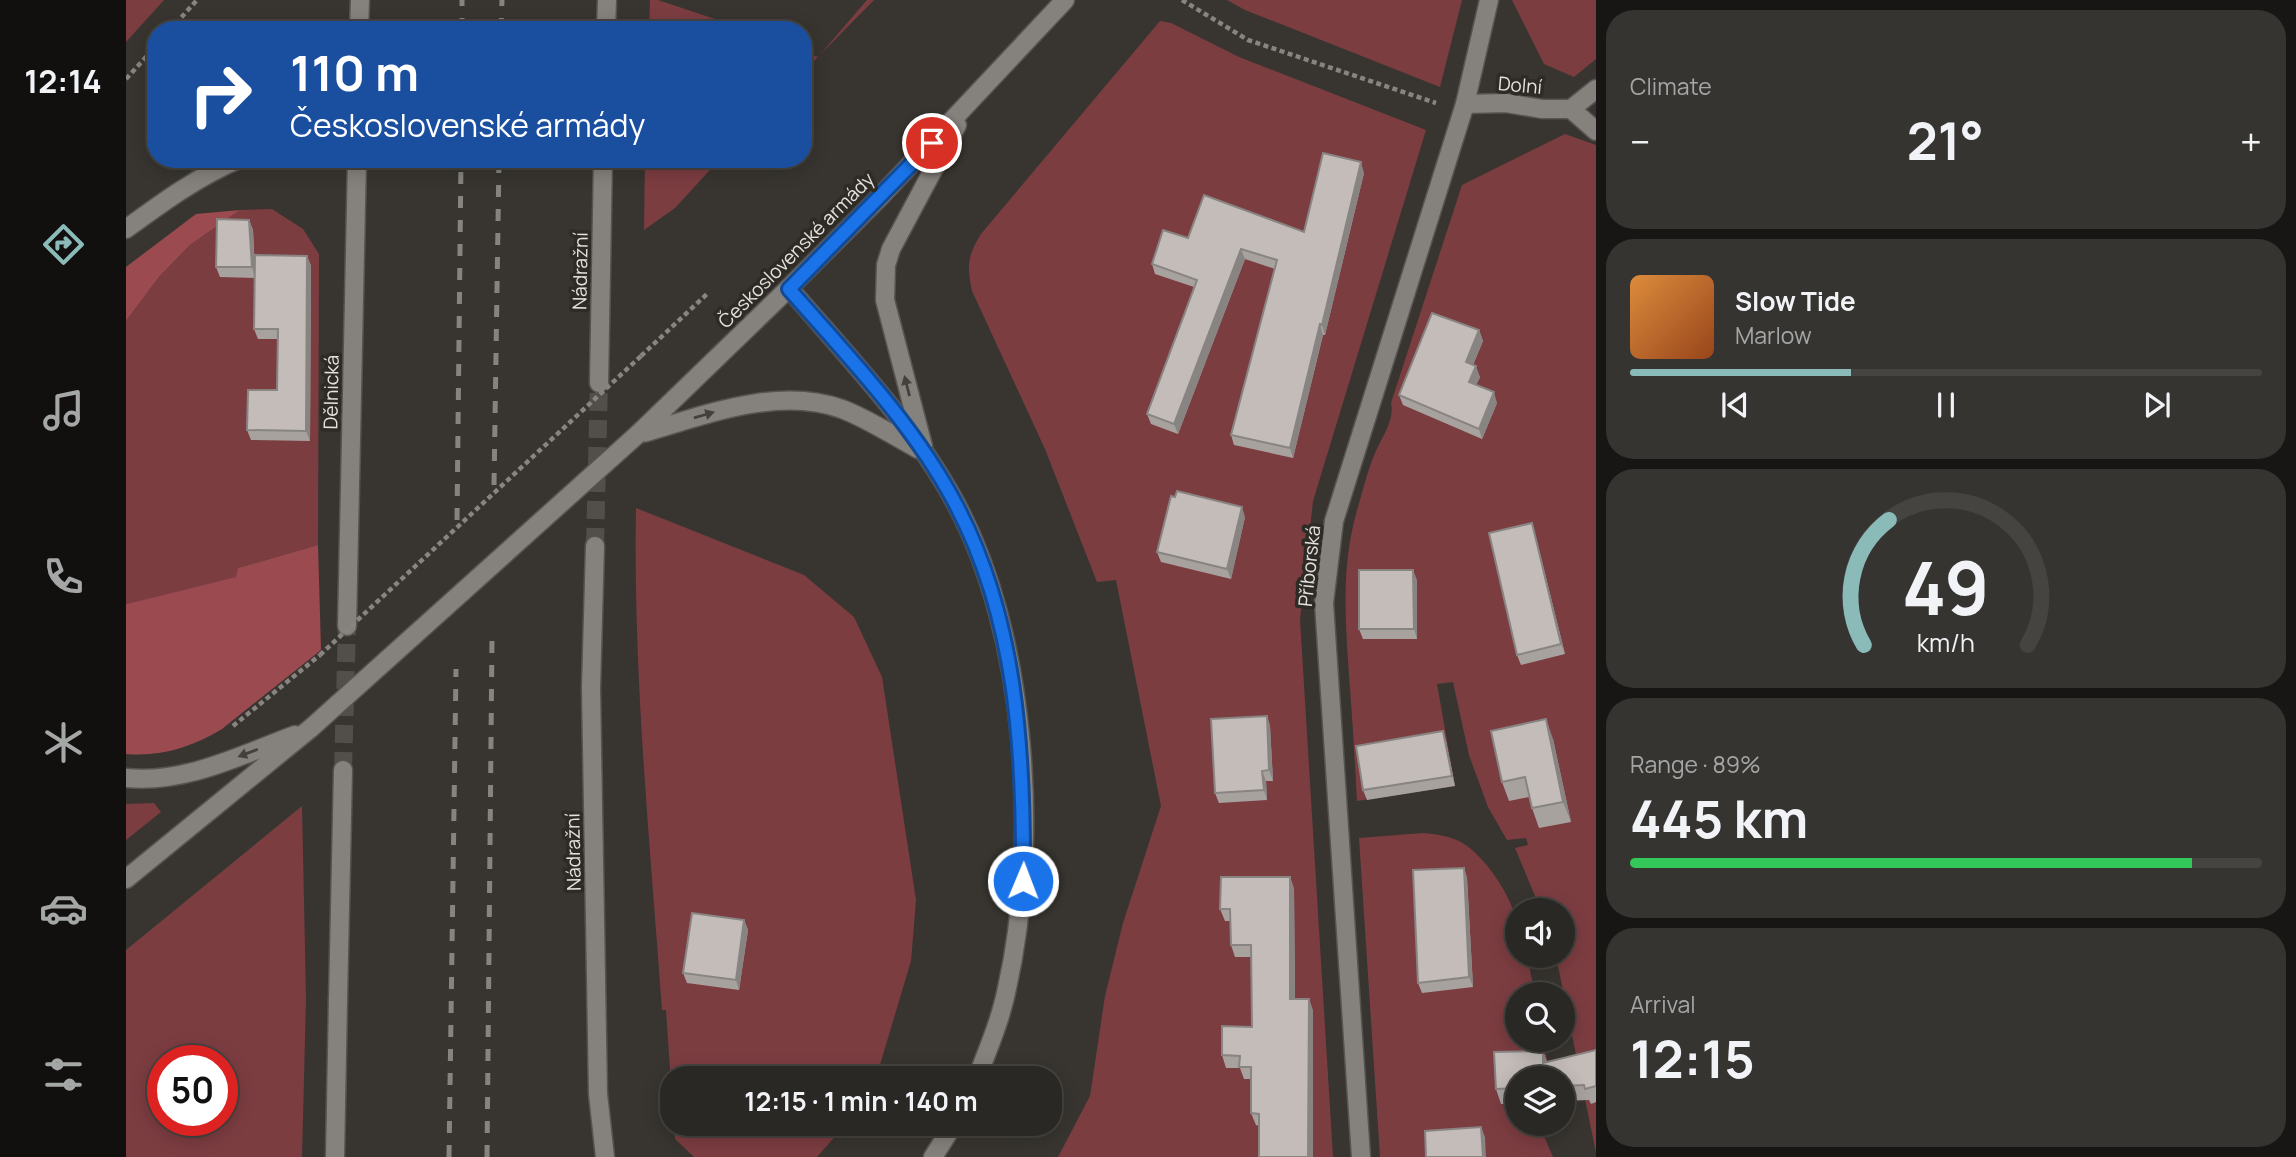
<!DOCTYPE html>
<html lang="en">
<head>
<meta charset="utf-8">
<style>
  body { margin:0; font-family:Manrope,sans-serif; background:#363431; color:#f1f3f6; height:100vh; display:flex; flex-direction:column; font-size:26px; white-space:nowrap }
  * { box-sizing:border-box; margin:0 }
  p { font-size:23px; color:#a5a6a6 }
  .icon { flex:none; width:38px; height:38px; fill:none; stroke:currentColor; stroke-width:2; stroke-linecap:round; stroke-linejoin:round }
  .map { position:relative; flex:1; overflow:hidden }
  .details { display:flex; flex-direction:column; gap:10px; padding:10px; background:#171614; width:700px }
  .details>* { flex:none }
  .banner { position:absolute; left:21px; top:21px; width:665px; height:147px; border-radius:28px; box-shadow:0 4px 18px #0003,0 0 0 2px #464441; background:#1a4fa0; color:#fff; overflow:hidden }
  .controls { position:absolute; left:1379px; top:898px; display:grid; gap:14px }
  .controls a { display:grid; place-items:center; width:70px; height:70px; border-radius:50%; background:#2a2824; box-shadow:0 4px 18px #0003,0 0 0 2px #464441; font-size:35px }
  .speed { position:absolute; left:21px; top:1045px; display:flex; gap:14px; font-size:35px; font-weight:700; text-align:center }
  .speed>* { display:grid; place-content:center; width:91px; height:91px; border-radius:50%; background:#2a2824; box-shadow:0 4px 18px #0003,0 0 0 2px #464441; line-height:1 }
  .speed .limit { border:10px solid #d22; background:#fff; color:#111 }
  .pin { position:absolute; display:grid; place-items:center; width:60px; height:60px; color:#fff; margin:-30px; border:4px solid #fff; border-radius:50%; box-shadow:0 2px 7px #0007 }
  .me { position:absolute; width:77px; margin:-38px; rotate:1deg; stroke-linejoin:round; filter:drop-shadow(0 0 5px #0008) }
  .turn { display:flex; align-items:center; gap:24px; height:147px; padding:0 28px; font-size:32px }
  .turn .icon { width:91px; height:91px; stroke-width:2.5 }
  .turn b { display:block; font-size:49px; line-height:60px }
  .big { font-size:52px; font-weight:700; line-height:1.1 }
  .details .card { flex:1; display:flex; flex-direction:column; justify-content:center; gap:10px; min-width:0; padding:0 24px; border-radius:28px; background:#363431 }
  .details .dial { align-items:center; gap:0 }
  .dial svg { height:182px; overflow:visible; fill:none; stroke:#464441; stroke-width:7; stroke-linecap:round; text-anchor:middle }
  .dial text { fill:#f1f3f6; stroke:none }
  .song { display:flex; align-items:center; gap:21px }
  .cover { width:84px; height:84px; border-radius:10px; background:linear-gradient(135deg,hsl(30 70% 55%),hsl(20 70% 35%)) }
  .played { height:7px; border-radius:4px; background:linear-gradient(90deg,#8bbbb9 35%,#464441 35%) }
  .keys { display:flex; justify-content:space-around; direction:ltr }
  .heat { display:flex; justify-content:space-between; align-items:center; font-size:38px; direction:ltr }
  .charge { height:10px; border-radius:5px; background:linear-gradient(90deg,#34c759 89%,#464441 0) }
  .trip { position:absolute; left:534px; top:1066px; width:402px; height:70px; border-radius:28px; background:#2a2824; box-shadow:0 4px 18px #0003,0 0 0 2px #464441; font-weight:700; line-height:70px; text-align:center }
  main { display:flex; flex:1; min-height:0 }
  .tab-bar { display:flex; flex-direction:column; width:126px; justify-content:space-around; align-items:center; background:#11100e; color:#a5a6a6 }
  .tab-bar .icon { width:49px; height:49px }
  .tab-bar .selected { color:#8bbbb9 }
  .tab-bar b { font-size:32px; color:#f1f3f6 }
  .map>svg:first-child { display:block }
</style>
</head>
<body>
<main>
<nav class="tab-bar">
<b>12:14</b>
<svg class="icon selected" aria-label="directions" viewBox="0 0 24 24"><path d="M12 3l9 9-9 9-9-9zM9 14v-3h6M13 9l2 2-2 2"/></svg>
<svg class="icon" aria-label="music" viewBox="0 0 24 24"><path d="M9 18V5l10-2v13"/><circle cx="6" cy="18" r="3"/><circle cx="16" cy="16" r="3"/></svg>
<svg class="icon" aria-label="phone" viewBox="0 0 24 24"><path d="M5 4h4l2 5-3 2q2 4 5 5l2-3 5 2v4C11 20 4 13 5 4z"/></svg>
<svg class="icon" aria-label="climate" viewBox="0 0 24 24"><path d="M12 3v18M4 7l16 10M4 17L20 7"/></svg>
<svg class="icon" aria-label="car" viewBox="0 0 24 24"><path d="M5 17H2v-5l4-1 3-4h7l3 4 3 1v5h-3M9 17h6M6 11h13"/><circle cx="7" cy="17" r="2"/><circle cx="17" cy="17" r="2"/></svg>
<svg class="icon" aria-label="filters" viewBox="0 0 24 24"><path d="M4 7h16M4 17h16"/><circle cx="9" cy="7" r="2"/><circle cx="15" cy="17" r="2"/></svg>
</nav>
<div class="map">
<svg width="1470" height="1157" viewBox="0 0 1470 1157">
  <rect width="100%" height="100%" fill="#383530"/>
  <g fill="#7c3d41" fill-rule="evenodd">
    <polygon points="0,0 38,0 0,42"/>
    <polygon points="524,0 532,0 622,30 523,30"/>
    <polygon points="741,0 748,0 677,72 677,52 692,57"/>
    <polygon points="1101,0 1336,0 1314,87 1119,10"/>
    <polygon points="1386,0 1470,0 1470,59 1448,77 1418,64"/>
    <path d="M1034,21L1045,23L1113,57L1300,130L1187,501L1174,620L1207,1157H932L964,1096L979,996L997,923L1035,806L990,580L971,582L919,449L846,291C841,265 841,257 855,234Z"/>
    <path d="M1439,134L1470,145V1153L1430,956H1437V910H1415L1389,848L1402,845L1400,838L1381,840L1362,807L1343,755L1327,682L1311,684L1329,786L1231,801C1229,764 1227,727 1224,689C1220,630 1214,572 1230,514C1236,494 1241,472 1249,453C1256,437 1269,420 1265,403L1336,185Z"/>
    <polygon points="519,159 594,159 549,208 518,230"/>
    <polygon points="146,209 177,229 193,254 192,545 112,568 111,577 0,604 0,321 33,277 64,245 114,210"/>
    <path d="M510,508L678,575L728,617L756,677L790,900L785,961L750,1078H546V1099L540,1010H536C524,843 507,675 510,508Z"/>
    <polygon points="28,803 35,812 0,840 0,804"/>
    <path d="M176,806L180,998L176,1157H0V950ZM37,1060H96V1120H37Z"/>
    <path d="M1297,833C1310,834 1323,836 1335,842C1360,857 1384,894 1391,922C1393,932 1391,945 1391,956H1401L1409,994H1391V1040H1418L1422,1065L1391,1078V1124H1417V1134L1427,1157H1254L1233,838Z"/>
    <polygon points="548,1124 720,1124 691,1157 568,1157 549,1139"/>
  </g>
  <g fill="#9b4a50">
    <polygon points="114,210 64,245 33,277 0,321 0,267 70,214"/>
    <path d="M192,545L195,650L96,729C66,747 35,757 0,754V604L110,577L112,568Z"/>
  </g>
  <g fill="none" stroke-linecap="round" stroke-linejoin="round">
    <g stroke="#524f4a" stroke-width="18" stroke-dasharray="18 9" stroke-linecap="butt">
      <polyline points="469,546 473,383"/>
      <polyline points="217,770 221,626"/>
    </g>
    <g stroke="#565350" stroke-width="21">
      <g id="minor">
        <polyline points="233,30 234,0"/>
        <polyline points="480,30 481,0"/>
        <polyline points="1339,104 1380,103 1416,109 1445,109 1470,89"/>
        <polyline points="1445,109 1470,131"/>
        <polyline points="473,383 477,159"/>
        <polyline points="469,546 465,688 472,1094 479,1157"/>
        <polyline points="221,626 231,159"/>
        <polyline points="212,1000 217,770"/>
        <polyline points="1235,1157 1198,603 1208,521 1339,104 1363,0"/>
      </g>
    </g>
    <g stroke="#565350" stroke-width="21">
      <g id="secondary">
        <path d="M0,229C37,202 71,177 113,159"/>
        <path d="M663,288C721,356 786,423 829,502C901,634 914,842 881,988C875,1019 862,1049 851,1078"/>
        <path d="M517,433C580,415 651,386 716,409C742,419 768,436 792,449"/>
        <polyline points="512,434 663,288 753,198 939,0"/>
        <polyline points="797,446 759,300 760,265 765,249 831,125"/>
        <path d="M0,778C59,784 115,755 169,735"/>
        <polyline points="0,879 185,728"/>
        <polyline points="209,1157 212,1000"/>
        <polyline points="807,1157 828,1124"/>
      </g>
    </g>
    <g stroke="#888581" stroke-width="4.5" stroke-dasharray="5 3.5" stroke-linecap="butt">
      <polyline points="1056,0 1122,40 1310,103"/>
      <polyline points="44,30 71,0"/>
      <polyline points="0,79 30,46"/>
      <polyline points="515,356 582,293"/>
      <polyline points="107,726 194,655"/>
    </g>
    <use href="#minor" stroke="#85817c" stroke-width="18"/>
    <use href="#secondary" stroke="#85817c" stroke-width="18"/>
    <g stroke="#86847f" stroke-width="5" stroke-dasharray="12 12" stroke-linecap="butt">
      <polyline points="336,30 336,0"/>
      <polyline points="375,30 376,0"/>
      <polyline points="368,485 373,159"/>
      <polyline points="331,520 335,159"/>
      <polyline points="323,1157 330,669"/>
      <polyline points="361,1157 366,638"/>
    </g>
    <g stroke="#565350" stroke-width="21" stroke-linecap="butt">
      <polyline id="secondary-bridge" points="185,728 512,434"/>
    </g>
    <polyline stroke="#888581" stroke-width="4.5" stroke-dasharray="5 3.5" stroke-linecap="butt" points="194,655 515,356"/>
    <use href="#secondary-bridge" stroke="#85817c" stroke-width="18"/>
  </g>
  <g fill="#a8a29f">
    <polygon points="1238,173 1199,335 1197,335 1167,458 1108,445 1105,435 1149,269 1119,259 1052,434 1025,424 1021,414 1068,287 1029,274 1026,264 1062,238 1178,232"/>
    <polygon points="123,220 127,230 129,270 181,256 185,266 184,441 125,440 121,430 151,390 151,339 132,339 128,329 129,278 94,277 90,267"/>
    <polygon points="1353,330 1357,341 1347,365 1354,377 1350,385 1371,403 1356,439 1277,405 1273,395"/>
    <polygon points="1119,517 1105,579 1035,562 1031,552"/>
    <polygon points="1409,534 1439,654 1395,665 1391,655"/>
    <polygon points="1291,580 1291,639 1237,639 1233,629"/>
    <polygon points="1141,716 1144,726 1147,781 1140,781 1141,800 1093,803 1089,793"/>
    <polygon points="1427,739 1445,822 1413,828 1406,808 1403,797 1383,801 1376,782"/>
    <polygon points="1320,741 1329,786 1241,800 1237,790"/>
    <polygon points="1338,868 1341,878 1347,987 1296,993 1292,983"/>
    <polygon points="1164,877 1168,889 1169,999 1183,999 1187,1011 1133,1126 1130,1125 1125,1113 1125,1079 1118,1079 1114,1068 1100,1068 1096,1055 1126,1027 1125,957 1109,957 1105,945 1104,921 1099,921 1094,909"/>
    <polygon points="618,920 622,930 613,990 561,983 557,973"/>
    <polygon points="1470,1050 1470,1102 1465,1104 1463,1100 1437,1101 1437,1078 1391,1078 1391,1103 1375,1104 1370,1089 1417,1051 1421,1062"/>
  </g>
  <g fill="#888482">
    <polygon points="1235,162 1238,173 1199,335 1196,325"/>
    <polygon points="123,220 127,230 129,278 126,267"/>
    <polygon points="1115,249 1119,259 1052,434 1048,424"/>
    <polygon points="181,256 185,266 184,441 180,431"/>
    <polygon points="1194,324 1197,335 1167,458 1164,448"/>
    <polygon points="1353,330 1357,341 1344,372 1340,362"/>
    <polygon points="1350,366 1354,377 1347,392 1343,382"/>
    <polygon points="1368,392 1371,403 1356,439 1353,429"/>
    <polygon points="1116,507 1119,517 1105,579 1101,569"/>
    <polygon points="1406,523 1409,534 1439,654 1435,644"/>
    <polygon points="1287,570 1291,580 1291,639 1288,629"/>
    <polygon points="1141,716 1144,726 1147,781 1143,770"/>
    <polygon points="1420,719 1427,739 1445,822 1437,802"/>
    <polygon points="1317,731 1320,741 1329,786 1326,776"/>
    <polygon points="1136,771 1140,781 1141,800 1138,790"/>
    <polygon points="1338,868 1341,878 1347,987 1343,977"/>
    <polygon points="1164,877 1168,889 1169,1012 1164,999"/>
    <polygon points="618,920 622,930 613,990 610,980"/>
    <polygon points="1183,999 1187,1011 1187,1157 1182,1157"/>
    <polygon points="1417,1051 1422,1065 1417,1063"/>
    <polygon points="1355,1127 1359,1137 1360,1157 1357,1157"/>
  </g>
  <g fill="#c3bcb9" stroke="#888482" stroke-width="2">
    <polygon points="1197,153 1235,162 1196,325 1194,324 1164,448 1105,435 1151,260 1115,249 1048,424 1021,414 1071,280 1026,264 1037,230 1062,238 1078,195 1178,232"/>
    <polygon points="91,219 123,220 126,267 90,267"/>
    <polygon points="129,255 181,256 180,431 121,430 122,390 151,390 152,329 128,329"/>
    <polygon points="1306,313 1353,330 1340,362 1350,366 1343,382 1368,392 1353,429 1273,395"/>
    <polygon points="1051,491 1116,507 1101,569 1031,552 1045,496 1049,497"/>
    <polygon points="1406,523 1435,644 1391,655 1363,533"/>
    <polygon points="1233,570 1287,570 1288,629 1233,629"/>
    <polygon points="1141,716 1143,770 1136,771 1138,790 1089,793 1085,719"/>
    <polygon points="1420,719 1437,802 1406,808 1399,777 1376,782 1365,731"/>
    <polygon points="1317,731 1326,776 1237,790 1230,746"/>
    <polygon points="1338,868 1343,977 1292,983 1287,870"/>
    <polygon points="1095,877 1164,877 1164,999 1183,999 1182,1157 1133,1157 1133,1114 1125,1113 1125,1067 1113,1067 1114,1056 1096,1055 1096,1026 1126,1027 1125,945 1105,945 1104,909 1094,909"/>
    <polygon points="566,913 618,920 610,980 557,973"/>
    <polygon points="1470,1050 1470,1086 1459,1089 1458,1085 1437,1086 1437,1078 1391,1078 1391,1088 1370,1089 1368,1052 1417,1051 1417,1063"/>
    <polygon points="1355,1127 1357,1157 1300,1157 1299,1131"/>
  </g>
  <defs><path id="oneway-solid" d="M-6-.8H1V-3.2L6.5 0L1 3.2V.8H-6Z" transform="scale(1.75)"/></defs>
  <g fill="#44403c">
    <use href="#oneway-solid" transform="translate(781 386) rotate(-104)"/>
    <use href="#oneway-solid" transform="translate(578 415) rotate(-16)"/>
    <use href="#oneway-solid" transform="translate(122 753) rotate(159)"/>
  </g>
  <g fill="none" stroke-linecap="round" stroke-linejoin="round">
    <g stroke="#114b97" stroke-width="18">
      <path id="route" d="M806,143L663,289C721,355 788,425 829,503C891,619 898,751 897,881"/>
    </g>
    <use href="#route" stroke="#1a73e8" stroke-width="12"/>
  </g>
  <g text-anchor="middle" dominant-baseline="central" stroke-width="7" stroke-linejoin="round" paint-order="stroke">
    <g font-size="19" fill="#e4e2df" stroke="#2e2b26">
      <text transform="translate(1394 85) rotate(5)">Dolní</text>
      <text transform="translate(670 250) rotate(-45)">Československé armády</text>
      <text transform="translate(454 271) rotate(-89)">Nádražní</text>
      <text transform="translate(205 392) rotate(-89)">Dělnická</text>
      <text transform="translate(1183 566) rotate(-84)">Příborská</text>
      <text transform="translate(447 852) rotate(-91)">Nádražní</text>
    </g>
  </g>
</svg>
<div class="controls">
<a><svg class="icon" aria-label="sound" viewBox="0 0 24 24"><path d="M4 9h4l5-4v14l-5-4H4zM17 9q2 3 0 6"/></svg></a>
<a><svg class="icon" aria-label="search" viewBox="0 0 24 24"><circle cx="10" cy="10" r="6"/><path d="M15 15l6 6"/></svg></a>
<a><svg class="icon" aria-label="layers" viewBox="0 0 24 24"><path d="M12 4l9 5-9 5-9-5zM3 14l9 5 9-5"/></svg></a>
</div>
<div class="speed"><div class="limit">50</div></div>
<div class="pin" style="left:806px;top:143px;background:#d93025"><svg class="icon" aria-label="arrive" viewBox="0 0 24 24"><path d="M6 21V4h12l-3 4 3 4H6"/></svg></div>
<svg class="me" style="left:897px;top:881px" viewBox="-20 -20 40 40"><circle r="17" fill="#1a73e8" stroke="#fff" stroke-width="3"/><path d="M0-11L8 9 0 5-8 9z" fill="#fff"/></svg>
<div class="trip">12:15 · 1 min · 140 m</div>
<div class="banner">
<div class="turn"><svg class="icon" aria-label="right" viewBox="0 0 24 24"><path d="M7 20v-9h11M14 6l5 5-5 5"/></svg><div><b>110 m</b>Československé armády</div></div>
</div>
</div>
<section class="details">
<div class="card"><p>Climate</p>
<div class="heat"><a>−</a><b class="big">21°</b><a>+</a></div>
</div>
<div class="card">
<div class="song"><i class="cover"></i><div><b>Slow Tide</b><p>Marlow</p></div></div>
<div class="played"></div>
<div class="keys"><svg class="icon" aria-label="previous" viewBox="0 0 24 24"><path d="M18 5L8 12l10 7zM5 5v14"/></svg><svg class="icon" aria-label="pause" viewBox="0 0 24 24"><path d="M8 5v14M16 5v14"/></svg><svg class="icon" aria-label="next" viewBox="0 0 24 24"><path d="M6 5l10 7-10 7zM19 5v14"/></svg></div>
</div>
<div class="card dial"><svg viewBox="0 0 100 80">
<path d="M14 69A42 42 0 1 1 86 69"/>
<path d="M14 69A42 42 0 0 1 25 14" stroke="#8bbbb9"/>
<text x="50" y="56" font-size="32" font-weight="700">49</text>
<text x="50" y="72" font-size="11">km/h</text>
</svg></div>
<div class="card"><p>Range · 89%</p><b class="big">445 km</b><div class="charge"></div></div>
<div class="card"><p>Arrival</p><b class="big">12:15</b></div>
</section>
</main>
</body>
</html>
